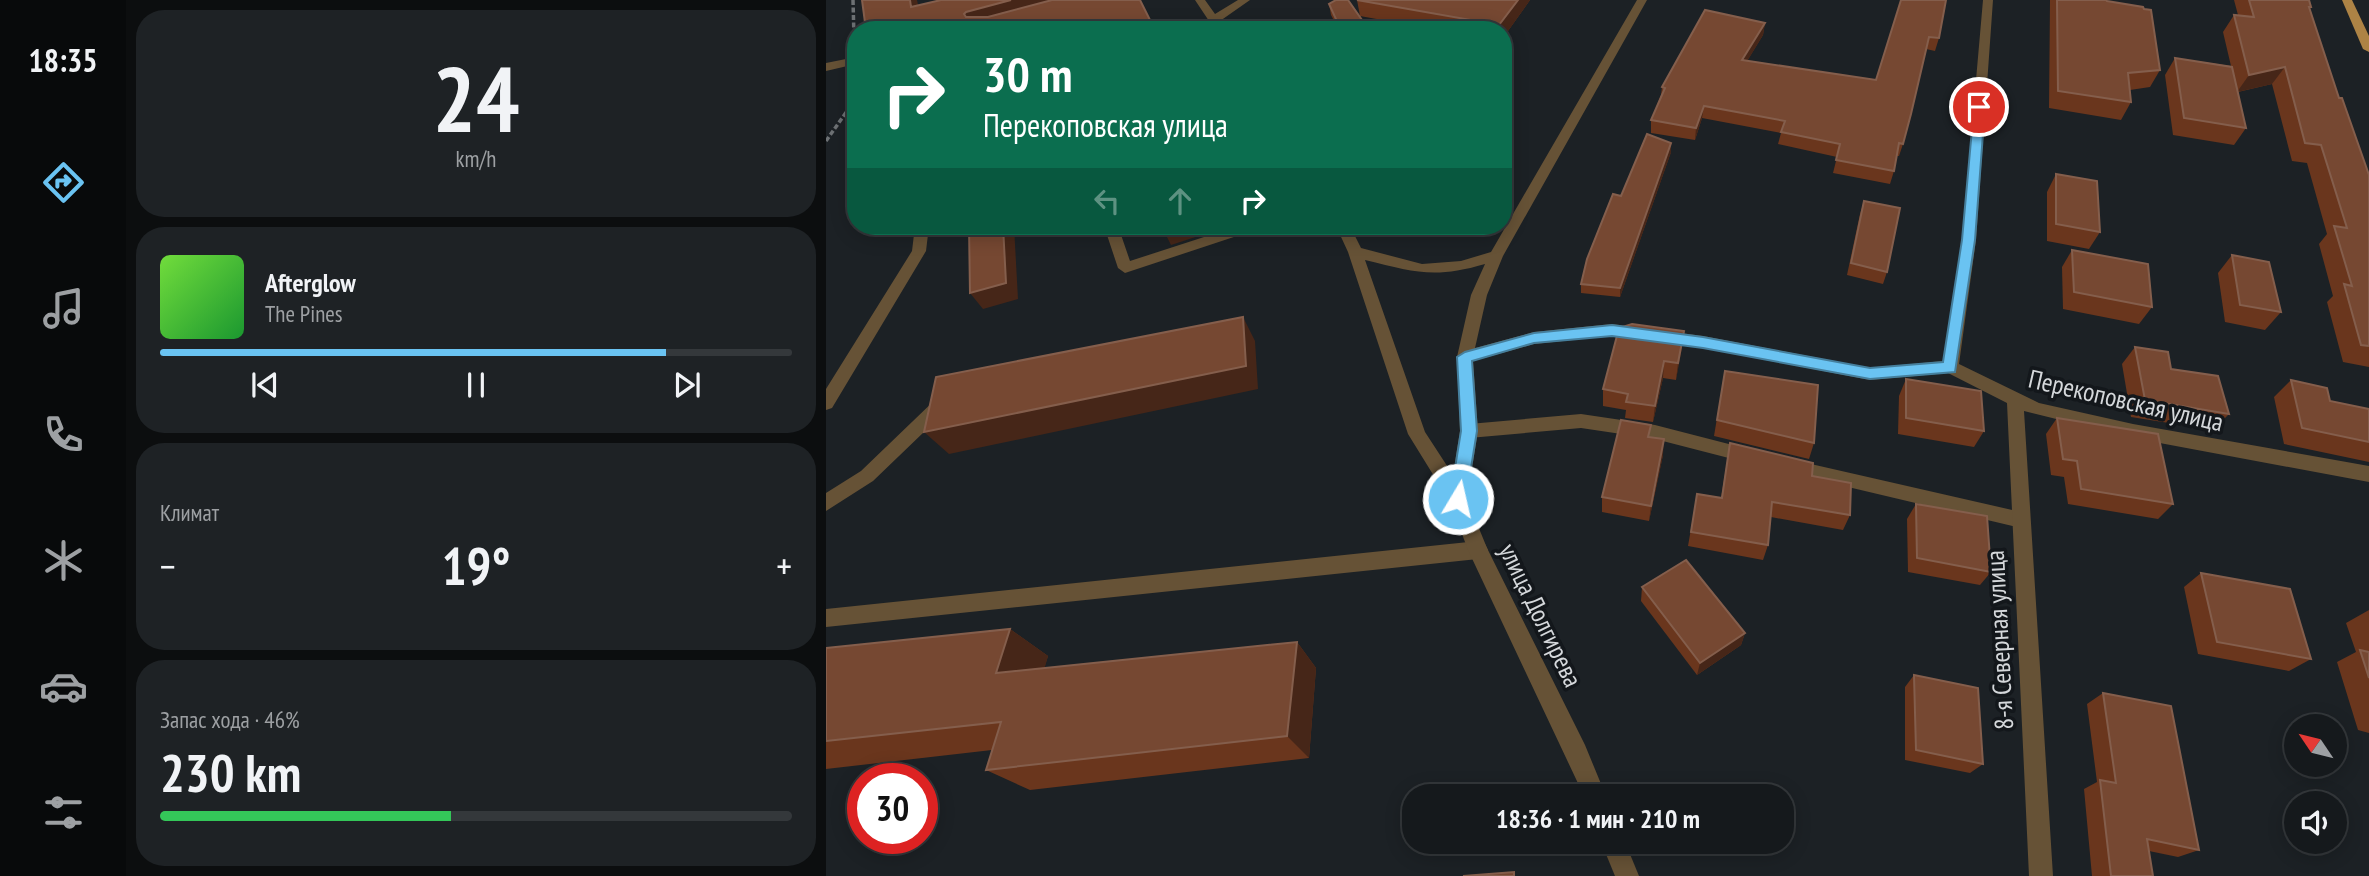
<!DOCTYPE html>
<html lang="ru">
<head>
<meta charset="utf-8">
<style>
  body { margin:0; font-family:"PT Sans Narrow",sans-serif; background:#1e2225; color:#f1f3f6; height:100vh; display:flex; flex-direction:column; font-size:26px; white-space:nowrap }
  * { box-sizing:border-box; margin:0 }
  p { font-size:23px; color:#9da0a3 }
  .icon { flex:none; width:38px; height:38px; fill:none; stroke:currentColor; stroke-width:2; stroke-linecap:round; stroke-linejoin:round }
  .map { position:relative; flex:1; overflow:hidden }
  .details { display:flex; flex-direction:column; gap:10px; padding:10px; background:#0c0e0f; width:700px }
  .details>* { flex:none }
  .top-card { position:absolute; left:21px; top:21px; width:665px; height:214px; border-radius:28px; box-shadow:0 4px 18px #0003,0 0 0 2px #34383b; background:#0b6e4f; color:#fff; overflow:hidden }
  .needle { width:46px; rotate:305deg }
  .fabs { position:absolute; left:1458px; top:714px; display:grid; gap:14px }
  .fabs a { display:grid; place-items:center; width:63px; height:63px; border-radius:50%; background:#15191c; box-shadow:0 4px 18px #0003,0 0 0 2px #34383b; font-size:35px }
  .speed { position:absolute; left:21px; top:763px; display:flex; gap:14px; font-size:35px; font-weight:700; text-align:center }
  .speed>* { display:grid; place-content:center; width:91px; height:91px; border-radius:50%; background:#15191c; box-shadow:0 4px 18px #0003,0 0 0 2px #34383b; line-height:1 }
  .speed .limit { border:10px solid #d22; background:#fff; color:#111 }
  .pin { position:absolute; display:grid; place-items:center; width:60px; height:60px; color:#fff; margin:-30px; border:4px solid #fff; border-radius:50%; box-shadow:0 2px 7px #0007 }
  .me { position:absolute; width:77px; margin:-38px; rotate:9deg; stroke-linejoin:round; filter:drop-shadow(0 0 5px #0008) }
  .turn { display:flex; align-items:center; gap:24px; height:147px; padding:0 21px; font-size:32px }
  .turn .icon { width:91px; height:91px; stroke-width:2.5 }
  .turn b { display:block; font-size:49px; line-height:60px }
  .lanes { display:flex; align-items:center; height:66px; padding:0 21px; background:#0003; justify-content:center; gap:35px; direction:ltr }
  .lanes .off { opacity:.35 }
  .big { font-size:52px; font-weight:700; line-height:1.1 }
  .details .tile { flex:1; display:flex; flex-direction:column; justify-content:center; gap:10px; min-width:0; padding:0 24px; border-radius:28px; background:#1e2225 }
  .details .dial { align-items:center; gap:0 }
  .dial b { font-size:91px; line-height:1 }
  .song { display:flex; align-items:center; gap:21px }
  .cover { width:84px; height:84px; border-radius:10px; background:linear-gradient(135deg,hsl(100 70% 55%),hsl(130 70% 35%)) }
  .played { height:7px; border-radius:4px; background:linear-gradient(90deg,#6ac3f2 80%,#34383b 80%) }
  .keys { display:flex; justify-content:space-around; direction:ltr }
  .heat { display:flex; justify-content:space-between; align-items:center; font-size:38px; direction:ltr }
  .charge { height:10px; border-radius:5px; background:linear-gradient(90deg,#34c759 46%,#34383b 0) }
  .trip { position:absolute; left:576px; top:784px; width:392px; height:70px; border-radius:28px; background:#15191c; box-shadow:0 4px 18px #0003,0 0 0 2px #34383b; font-weight:700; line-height:70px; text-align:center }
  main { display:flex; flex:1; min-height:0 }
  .dock { display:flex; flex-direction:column; width:126px; justify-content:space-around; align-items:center; background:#080a0b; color:#9da0a3 }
  .dock .icon { width:49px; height:49px }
  .dock .selected { color:#6ac3f2 }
  .dock b { font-size:32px; color:#f1f3f6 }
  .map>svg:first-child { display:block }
</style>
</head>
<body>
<main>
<nav class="dock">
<b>18:35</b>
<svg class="icon selected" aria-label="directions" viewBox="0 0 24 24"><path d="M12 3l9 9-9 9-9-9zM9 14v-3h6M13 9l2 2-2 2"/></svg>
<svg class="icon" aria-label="music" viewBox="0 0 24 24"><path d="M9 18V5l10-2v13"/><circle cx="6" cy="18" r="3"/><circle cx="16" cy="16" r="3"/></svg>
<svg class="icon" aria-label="phone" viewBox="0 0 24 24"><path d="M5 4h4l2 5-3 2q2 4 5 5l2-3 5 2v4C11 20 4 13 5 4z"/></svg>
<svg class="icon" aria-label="climate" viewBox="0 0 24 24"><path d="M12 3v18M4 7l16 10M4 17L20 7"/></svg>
<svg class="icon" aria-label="car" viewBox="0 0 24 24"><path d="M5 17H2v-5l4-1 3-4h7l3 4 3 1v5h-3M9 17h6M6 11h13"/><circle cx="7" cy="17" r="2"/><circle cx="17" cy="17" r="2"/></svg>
<svg class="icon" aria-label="filters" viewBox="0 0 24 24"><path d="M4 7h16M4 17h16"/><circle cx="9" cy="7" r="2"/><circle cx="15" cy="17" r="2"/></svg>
</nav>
<section class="details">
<div class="tile dial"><b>24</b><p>km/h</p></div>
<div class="tile">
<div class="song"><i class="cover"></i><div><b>Afterglow</b><p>The Pines</p></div></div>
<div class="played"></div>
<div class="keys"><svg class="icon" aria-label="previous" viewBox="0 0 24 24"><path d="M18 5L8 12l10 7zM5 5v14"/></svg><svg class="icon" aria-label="pause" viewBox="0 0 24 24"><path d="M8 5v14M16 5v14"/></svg><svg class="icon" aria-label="next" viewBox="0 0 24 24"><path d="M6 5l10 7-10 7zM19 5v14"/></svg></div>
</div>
<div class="tile"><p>Климат</p>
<div class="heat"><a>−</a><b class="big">19°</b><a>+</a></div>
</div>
<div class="tile"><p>Запас хода · 46%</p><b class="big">230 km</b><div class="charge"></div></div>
</section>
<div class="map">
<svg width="1543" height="876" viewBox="0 0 1543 876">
  <rect width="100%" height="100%" fill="#1c2125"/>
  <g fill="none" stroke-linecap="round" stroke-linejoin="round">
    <g stroke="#6d7174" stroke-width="3.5" stroke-dasharray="5 2.5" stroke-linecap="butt">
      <polyline points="27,0 28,38"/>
      <polyline points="0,141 26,104 27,85"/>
    </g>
    <g fill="#665236" fill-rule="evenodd">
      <polygon points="89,226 103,226 100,251 6,408 0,410 0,389 86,251"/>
      <polygon points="278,226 292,226 304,261 412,226 434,226 432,229 299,273 292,268"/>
      <polygon points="119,394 125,396 127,401 125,406 47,481 0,511 0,493 35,471 113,396"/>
      <polygon points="755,414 829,425 926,450 932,452 935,457 932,462 926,464 829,439 755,428 643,438 637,436 634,431 637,426 643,424"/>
      <polygon points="963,459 1195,512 1202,514 1204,520 1202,526 1195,528 963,473 957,471 954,466 957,461"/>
      <polygon points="652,541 659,544 662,550 659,556 652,559 0,627 0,609"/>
    </g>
    <g fill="#665236" fill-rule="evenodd">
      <polygon points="369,0 379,0 389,14 412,0 424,0 394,21 399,30 389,30"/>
      <path d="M811,0H821L677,256L661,295L649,348L708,332L786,324L877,336L1044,368L1117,361L1136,240L1157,0H1167L1150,240L1133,364L1213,403L1307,424L1543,466V482L1307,438L1198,411L1227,876H1203L1181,403L1122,373L1044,380L877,348L786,336L708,344L647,361L652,431L641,499L661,548L759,745L780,796H758L642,550L624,502L582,434L522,252L510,226H524L535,248L596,264L635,261L665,252ZM539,260C588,272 608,279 659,264L645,295L631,357L634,431L627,475L599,432Z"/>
      <polygon points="30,57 30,64 0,71 0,63"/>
      <polygon points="775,842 799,842 813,876 789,876"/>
    </g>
    <polygon fill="#ad8345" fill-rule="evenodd" points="1516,0 1526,0 1543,36 1543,52 1537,49"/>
  </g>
  <g fill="#6a361d">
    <polygon points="531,0 704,0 677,38 677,30 611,30 534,16 543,30 513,30 505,15 503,4 534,16"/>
    <polygon points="1075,0 1113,38 1109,51 1100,49 1077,144 1073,156 1071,156 1068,171 1064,184 1007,173 1011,157 952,144 955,133 876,118 869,140 825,133 825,120 835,95 836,87 939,23 937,35 921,61 1050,80"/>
    <polygon points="1224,0 1280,0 1334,70 1324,87 1304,90 1305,102 1295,120 1223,108"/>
    <polygon points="1408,0 1483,0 1485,7 1484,9 1513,98 1543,175 1543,367 1517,362 1501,302 1507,296 1493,244 1501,234 1481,163 1466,161 1446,84 1412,92 1420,128 1408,145 1347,135 1339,75 1349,58 1405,66 1397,32 1408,15 1412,15"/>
    <polygon points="845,152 794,297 755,293 755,284 795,196"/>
    <polygon points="1230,174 1274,232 1263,249 1221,241 1221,192"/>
    <polygon points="1038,201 1061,272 1057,284 1021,275 1034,214"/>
    <polygon points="1246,250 1326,307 1313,324 1237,309 1236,267"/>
    <polygon points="1406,255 1455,312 1439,330 1399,322 1392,273"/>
    <polygon points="858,331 850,380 837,378 827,422 799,418 800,410 777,406 777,389"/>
    <polygon points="1309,347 1345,369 1403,414 1387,430 1305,417 1296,364"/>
    <polygon points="1080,379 1158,431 1148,447 1072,434 1073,396"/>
    <polygon points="1465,380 1504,401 1543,409 1543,462 1458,444 1448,397"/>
    <polygon points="896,388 988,443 983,459 888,436"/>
    <polygon points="1231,418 1347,504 1332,519 1242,504 1238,477 1225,475 1220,434"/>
    <polygon points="824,437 837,455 823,521 776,512 776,497"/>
    <polygon points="904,443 986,476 1024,515 1017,530 945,517 942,545 937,560 862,546 871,494 895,498"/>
    <polygon points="1090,504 1165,572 1154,585 1082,572 1081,519"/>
    <polygon points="1375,573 1485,659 1463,671 1372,654 1358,587"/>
    <polygon points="816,587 919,633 915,645 871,675 815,601"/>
    <polygon points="1543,610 1543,733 1532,730 1511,662 1530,652 1520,623"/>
    <polygon points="184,629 222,656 218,668 471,642 490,668 483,758 204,790 160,770 166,750 0,769 0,648"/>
    <polygon points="1088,675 1157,764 1144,773 1079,760 1079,687"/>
    <polygon points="1277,693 1373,850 1352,857 1323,851 1327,876 1266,876 1258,789 1271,782 1261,704"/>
  </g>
  <g fill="#462618">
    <polygon points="84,0 91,0 96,23 85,7"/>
    <polygon points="185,0 255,0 149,27 138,14 140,12"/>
    <polygon points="692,0 704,0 677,38 677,30 674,30 673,25"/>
    <polygon points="232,23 235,30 203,30"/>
    <polygon points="939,23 937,35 914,73 916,60"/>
    <polygon points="1459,67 1446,84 1411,92 1423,75"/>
    <polygon points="878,106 876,118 869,140 870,128"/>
    <polygon points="845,143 845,152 794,297 794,288"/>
    <polygon points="177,226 188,226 192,299 157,309 144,293"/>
    <polygon points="346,226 400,226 400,227 345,245 337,229"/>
    <polygon points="417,317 429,341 432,389 123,454 98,432"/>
    <polygon points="858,331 856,348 850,380 852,363"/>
    <polygon points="838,361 837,378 827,422 829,406"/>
    <polygon points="838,439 837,455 823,521 825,506"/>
    <polygon points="184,629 222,656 210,699 170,673"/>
    <polygon points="919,633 915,645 871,675 874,663"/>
    <polygon points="471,642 490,668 483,758 461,736"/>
  </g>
  <g fill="#764832" stroke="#845e4c" stroke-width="2">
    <polygon points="36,0 84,0 85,7 115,0 185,0 140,12 138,14 140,17 162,17 226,0 314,0 329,30 234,30 232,23 203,30 40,30"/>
    <polygon points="510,0 522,0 543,30 515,30 503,4"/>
    <polygon points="531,0 692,0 673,25"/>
    <polygon points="1075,0 1120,0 1113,38 1103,37 1085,114 1077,144 1073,143 1068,171 1010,160 1014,144 955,132 959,121 878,106 870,128 825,120 839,88 836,87 879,10 939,23 916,60 1050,80"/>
    <polygon points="1231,0 1280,0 1281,1 1317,7 1318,9 1325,10 1334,70 1302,73 1305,102 1232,91"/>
    <polygon points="1423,0 1483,0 1485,7 1483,7 1513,98 1516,98 1543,175 1543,346 1535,345 1518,284 1526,286 1508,226 1521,228 1495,145 1479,143 1459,67 1423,75 1408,15 1428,17"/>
    <polygon points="1349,58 1406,67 1420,128 1358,118"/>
    <polygon points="821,134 845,143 794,288 755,284 761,259 787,194 795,196"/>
    <polygon points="1230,174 1271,181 1274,232 1230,224"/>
    <polygon points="1038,201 1074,208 1061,272 1025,263"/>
    <polygon points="143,226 177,226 180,283 144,293"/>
    <polygon points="335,226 346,226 337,229"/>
    <polygon points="1246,250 1322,264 1326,307 1248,292"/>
    <polygon points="1406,255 1443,262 1455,312 1414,305"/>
    <polygon points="417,317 420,366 98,432 110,377"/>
    <polygon points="806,324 858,331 852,363 838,361 829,406 800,402 802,394 777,389 793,328"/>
    <polygon points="1309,347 1342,352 1345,369 1392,376 1403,414 1319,400"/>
    <polygon points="899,371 992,385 988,443 891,420"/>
    <polygon points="1080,379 1155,391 1158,431 1080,418"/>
    <polygon points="1465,380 1501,388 1504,401 1543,409 1543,442 1476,428"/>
    <polygon points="1231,418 1332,434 1347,504 1255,489 1251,461 1237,459"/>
    <polygon points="795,420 825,425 822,437 838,439 825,506 776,497"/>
    <polygon points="904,443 987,463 986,476 1025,483 1024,515 946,502 942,545 865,532 871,494 896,498"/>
    <polygon points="1090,504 1161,516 1165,572 1091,558"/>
    <polygon points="860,560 919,633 874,663 816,587"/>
    <polygon points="1375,573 1464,589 1485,659 1391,642"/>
    <polygon points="184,629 170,673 471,642 461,736 160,770 175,722 0,741 0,648"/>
    <polygon points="1534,650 1543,652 1543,678"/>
    <polygon points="1088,675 1152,688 1157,764 1090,750"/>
    <polygon points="1277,693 1345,706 1373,850 1321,839 1327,876 1285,876 1274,780 1290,783"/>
    <polygon points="688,872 688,876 637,876"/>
  </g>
  <polygon fill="#6ac3f2" stroke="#457f9d" stroke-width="2" points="1153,103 1159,107 1149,240 1129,372 1044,379 877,348 786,336 708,343 646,361 651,431 640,499 638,504 626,504 624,499 635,431 631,357 639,352 708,333 786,325 877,337 1044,368 1117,362 1136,240 1148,107"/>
  <g text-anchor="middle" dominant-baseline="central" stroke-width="7" stroke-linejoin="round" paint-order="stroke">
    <g font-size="26" fill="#d5d8db" stroke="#13171b">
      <text transform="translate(1300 400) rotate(13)">Перекоповская улица</text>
      <text transform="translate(715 615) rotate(64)">улица Долгирева</text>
      <text transform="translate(1173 640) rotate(-93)">8-я Северная улица</text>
    </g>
  </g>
</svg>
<div class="fabs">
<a><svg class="needle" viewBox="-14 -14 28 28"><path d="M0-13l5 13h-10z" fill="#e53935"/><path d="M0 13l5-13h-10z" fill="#9da0a3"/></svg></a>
<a><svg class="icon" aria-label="sound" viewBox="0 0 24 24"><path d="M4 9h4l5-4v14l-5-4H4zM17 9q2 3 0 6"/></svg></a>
</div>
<div class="speed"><div class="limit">30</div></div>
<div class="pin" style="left:1153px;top:107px;background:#d93025"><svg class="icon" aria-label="arrive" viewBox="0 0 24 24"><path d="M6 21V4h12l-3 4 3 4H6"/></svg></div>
<svg class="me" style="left:632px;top:499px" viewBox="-20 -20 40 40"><circle r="17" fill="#6ac3f2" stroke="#fff" stroke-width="3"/><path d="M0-11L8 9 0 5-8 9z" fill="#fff"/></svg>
<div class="trip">18:36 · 1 мин · 210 m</div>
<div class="top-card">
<div class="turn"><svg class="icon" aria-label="right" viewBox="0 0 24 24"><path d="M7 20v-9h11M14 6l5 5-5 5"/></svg><div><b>30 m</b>Перекоповская улица</div></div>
<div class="lanes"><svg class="icon off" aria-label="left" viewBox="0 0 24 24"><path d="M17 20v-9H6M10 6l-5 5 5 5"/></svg><svg class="icon off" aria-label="ahead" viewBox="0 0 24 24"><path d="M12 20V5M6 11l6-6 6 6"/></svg><svg class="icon" aria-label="right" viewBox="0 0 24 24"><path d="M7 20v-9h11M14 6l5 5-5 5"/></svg></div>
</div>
</div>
</main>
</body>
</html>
